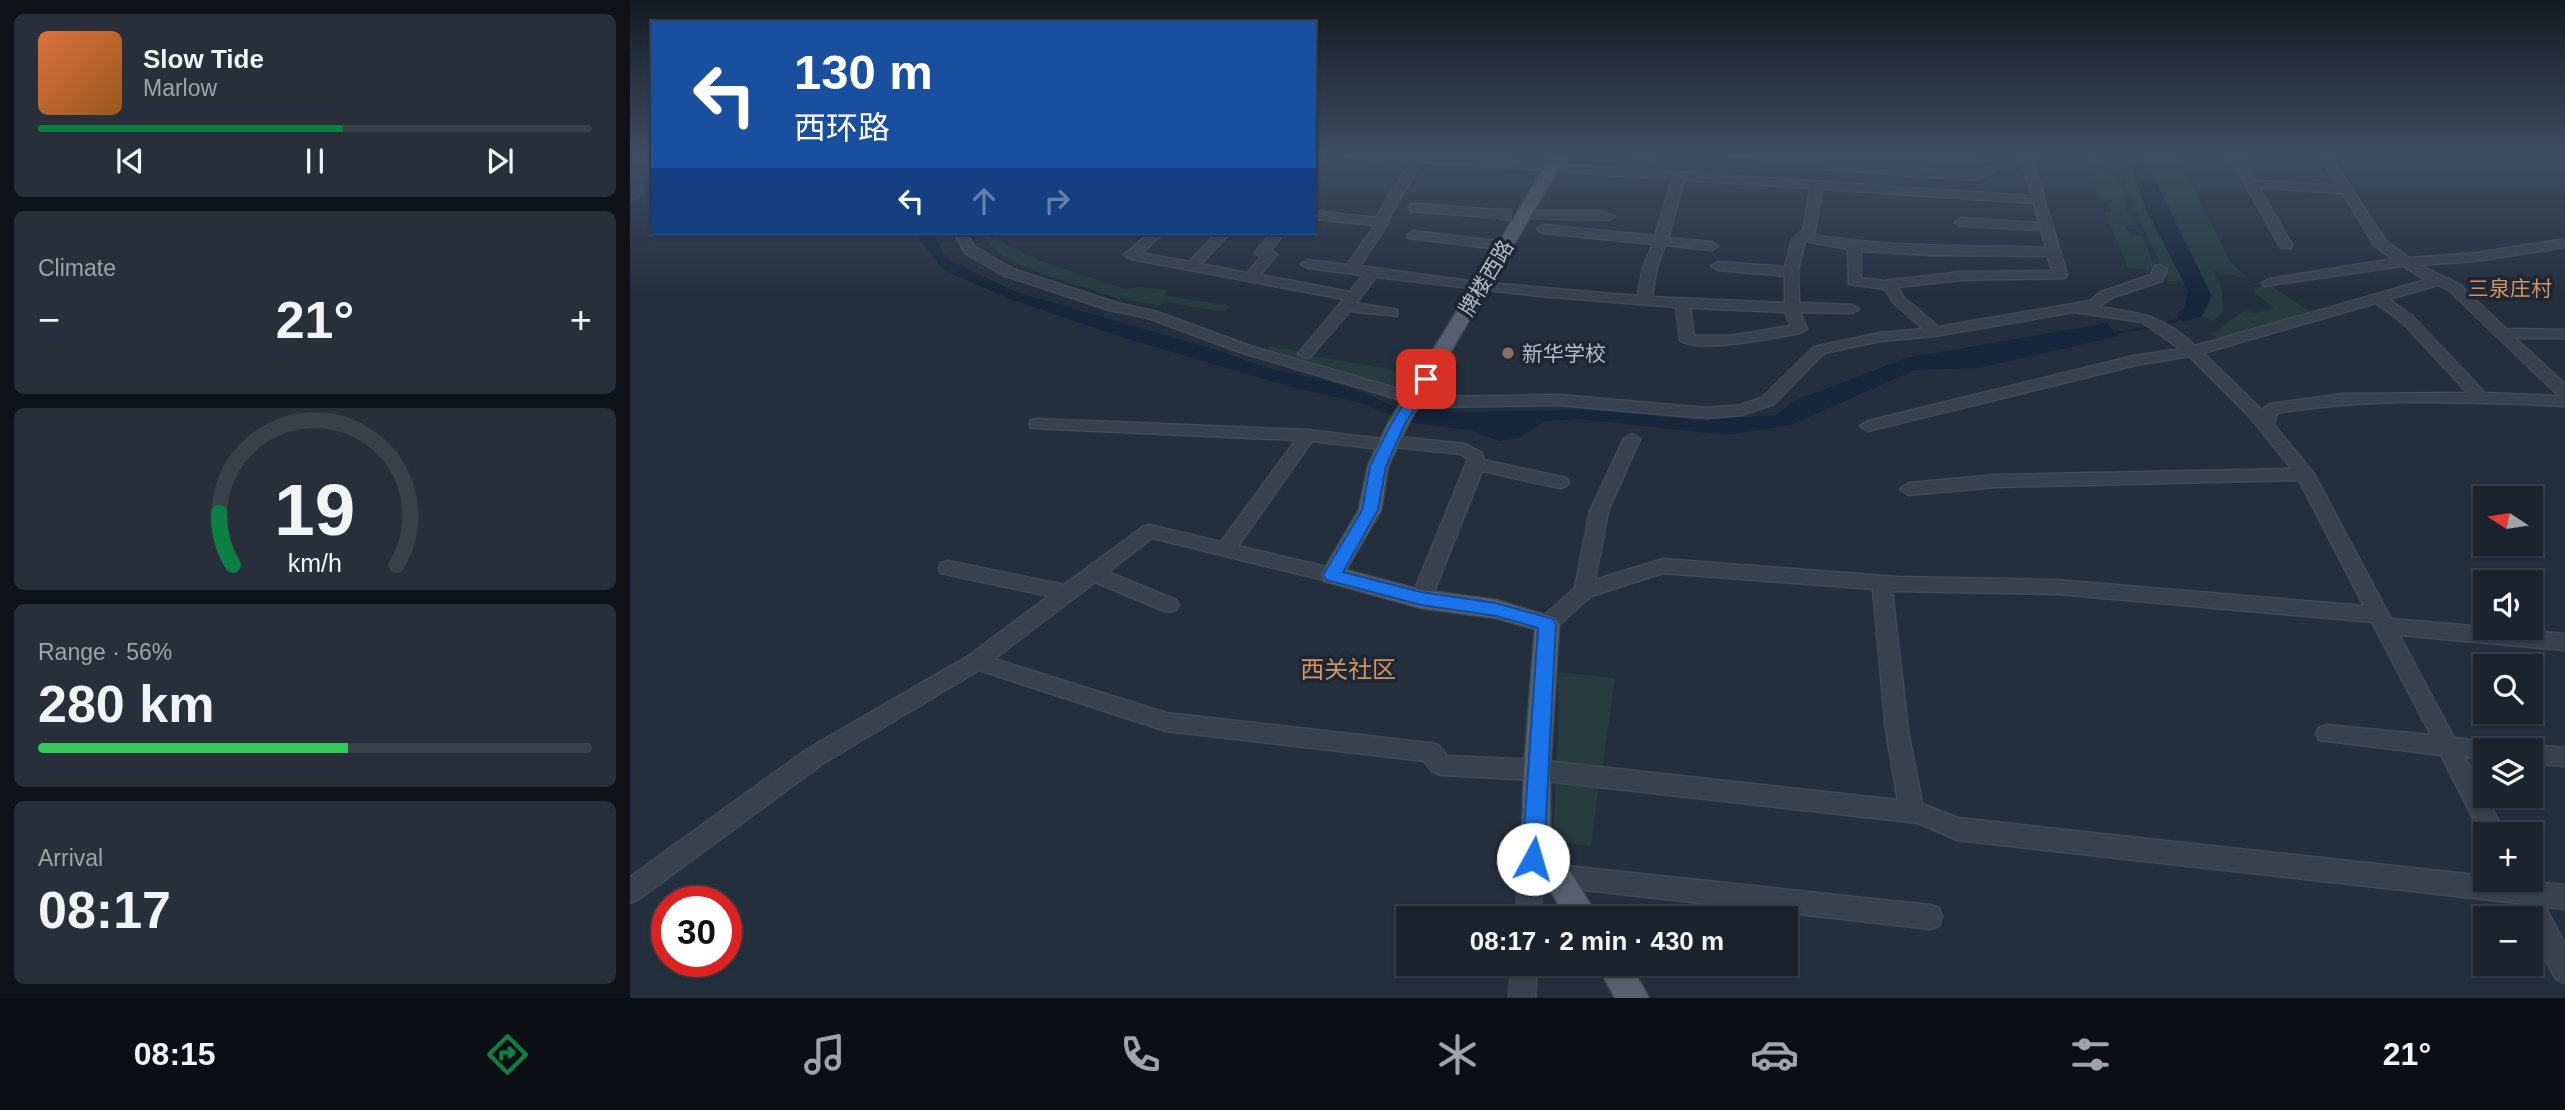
<!DOCTYPE html>
<html lang="en">
<head>
<meta charset="utf-8">
<style>
  body { margin:0; font-family:Helvetica,"Noto Sans SC",sans-serif; background:#282f3a; color:#f1f3f6; height:100vh; display:flex; flex-direction:column; font-size:26px; white-space:nowrap }
  * { box-sizing:border-box; margin:0 }
  p { font-size:23px; color:#a0a4aa }
  .icon { flex:none; width:38px; height:38px; fill:none; stroke:currentColor; stroke-width:2; stroke-linecap:round; stroke-linejoin:round }
  .map { position:relative; flex:1; overflow:hidden }
  .drawer { display:flex; flex-direction:column; gap:14px; padding:14px; background:#0f1319; width:630px }
  .drawer>* { flex:none }
  .banner { position:absolute; left:21px; top:21px; width:665px; height:214px; border-radius:0px; box-shadow:0 2px 5px #0004,0 0 0 2px #39404a; background:#1a4fa0; color:#fff; overflow:hidden }
  .needle { width:46px; rotate:282deg }
  .controls { position:absolute; left:1843px; top:486px; display:grid; gap:14px }
  .controls a { display:grid; place-items:center; width:70px; height:70px; border-radius:0px; background:#1b232e; box-shadow:0 2px 5px #0004,0 0 0 2px #39404a; font-size:35px }
  .speed { position:absolute; left:21px; top:886px; display:flex; gap:14px; font-size:35px; font-weight:700; text-align:center }
  .speed>* { display:grid; place-content:center; width:91px; height:91px; border-radius:50%; background:#1b232e; box-shadow:0 2px 5px #0004,0 0 0 2px #39404a; line-height:1 }
  .speed .limit { border:10px solid #d22; background:#fff; color:#111 }
  .pin { position:absolute; display:grid; place-items:center; width:60px; height:60px; color:#fff; margin:-30px; border-radius:14px; box-shadow:0 4px 10px #0006 }
  .me { position:absolute; width:77px; margin:-38px; rotate:6deg; stroke-linejoin:round; filter:drop-shadow(0 0 5px #0008) }
  .turn { display:flex; align-items:center; gap:24px; height:147px; padding:0 28px; font-size:32px }
  .turn .icon { width:91px; height:91px; stroke-width:2.5 }
  .turn b { display:block; font-size:49px; line-height:60px }
  .lanes { display:flex; align-items:center; height:66px; padding:0 28px; background:#0003; justify-content:center; gap:35px; direction:ltr }
  .lanes .off { opacity:.35 }
  .big { font-size:52px; font-weight:700; line-height:1.1 }
  .drawer .tile { flex:1; display:flex; flex-direction:column; justify-content:center; gap:10px; min-width:0; padding:0 24px; border-radius:10px; background:#282f3a }
  .drawer .dial { align-items:center; gap:0 }
  .dial svg { height:182px; overflow:visible; fill:none; stroke:#39404a; stroke-width:7; stroke-linecap:round; text-anchor:middle }
  .dial text { fill:#f1f3f6; stroke:none }
  .song { display:flex; align-items:center; gap:21px }
  .cover { width:84px; height:84px; border-radius:10px; background:linear-gradient(135deg,hsl(20 70% 55%),hsl(30 70% 35%)) }
  .played { height:7px; border-radius:4px; background:linear-gradient(90deg,#0b8043 55%,#39404a 55%) }
  .keys { display:flex; justify-content:space-around; direction:ltr }
  .heat { display:flex; justify-content:space-between; align-items:center; font-size:38px; direction:ltr }
  .charge { height:10px; border-radius:5px; background:linear-gradient(90deg,#34c759 56%,#39404a 0) }
  .trip { position:absolute; left:766px; top:906px; width:402px; height:70px; border-radius:0px; background:#1b232e; box-shadow:0 2px 5px #0004,0 0 0 2px #39404a; font-weight:700; line-height:70px; text-align:center }
  .tab-bar { display:flex; height:112px; justify-content:space-around; align-items:center; background:#0b0e12; color:#a0a4aa }
  .tab-bar .icon { width:49px; height:49px }
  .tab-bar .active { color:#0b8043 }
  .tab-bar b { font-size:32px; color:#f1f3f6 }
  main { display:flex; flex:1; min-height:0 }
  .map>svg:first-child { display:block }
</style>
</head>
<body>
<main>
<section class="drawer">
<div class="tile">
<div class="song"><i class="cover"></i><div><b>Slow Tide</b><p>Marlow</p></div></div>
<div class="played"></div>
<div class="keys"><svg class="icon" aria-label="previous" viewBox="0 0 24 24"><path d="M18 5L8 12l10 7zM5 5v14"/></svg><svg class="icon" aria-label="pause" viewBox="0 0 24 24"><path d="M8 5v14M16 5v14"/></svg><svg class="icon" aria-label="next" viewBox="0 0 24 24"><path d="M6 5l10 7-10 7zM19 5v14"/></svg></div>
</div>
<div class="tile"><p>Climate</p>
<div class="heat"><a>−</a><b class="big">21°</b><a>+</a></div>
</div>
<div class="tile dial"><svg viewBox="0 0 100 80">
<path d="M14 69A42 42 0 1 1 86 69"/>
<path d="M14 69A42 42 0 0 1 8 46" stroke="#0b8043"/>
<text x="50" y="56" font-size="32" font-weight="700">19</text>
<text x="50" y="72" font-size="11">km/h</text>
</svg></div>
<div class="tile"><p>Range · 56%</p><b class="big">280 km</b><div class="charge"></div></div>
<div class="tile"><p>Arrival</p><b class="big">08:17</b></div>
</section>
<div class="map">
<svg width="1935" height="998" viewBox="0 0 1935 998">
  <rect width="100%" height="100%" fill="#242f3e"/>
  <g fill="#263c3f">
    <polygon points="0,154 6,154 16,195 0,202"/>
    <polygon points="1035,154 1349,154 1351,175"/>
    <polygon points="1459,154 1475,154 1465,155 1473,170 1482,171 1495,194 1497,213 1506,225 1495,225 1500,235 1512,236 1526,270 1498,268 1475,212 1481,211 1477,202 1470,200 1454,156 1459,156"/>
    <polygon points="1513,154 1546,154 1601,263 1619,279 1583,271 1591,286 1594,311 1583,321 1571,316 1580,301"/>
    <path d="M1504,168C1511,208 1536,245 1555,282L1537,281C1529,257 1517,237 1507,214C1501,201 1498,185 1492,171Z"/>
    <polygon points="349,233 364,233 372,242 411,261 495,289 510,287 539,290 533,295 601,306 594,312 535,302 529,306 483,297 402,270 373,257"/>
    <polygon points="1623,287 1643,287 1681,312 1591,341 1582,334 1615,310 1625,313 1644,308 1625,293"/>
    <polygon points="640,346 672,352 671,354 787,374 777,392 637,349"/>
    <polygon points="929,672 985,678 972,771 927,766"/>
    <polygon points="926,780 969,785 961,846 923,841"/>
  </g>
  <g fill="#17263c">
    <polygon points="1497,154 1513,154 1581,294 1580,301 1571,317 1553,322 1546,315 1554,308 1558,291 1516,209"/>
    <polygon points="285,233 304,233 314,254 321,261 386,292 590,351 634,367 694,380 736,393 761,405 826,412 960,410 1067,420 1146,415 1164,401 1276,358 1477,323 1489,336 1349,368 1285,370 1161,425 1097,435 948,419 915,421 889,438 869,441 840,430 782,423 727,402 665,388 491,337 380,299 318,272 310,266"/>
  </g>
  <g fill="none" stroke-linecap="round" stroke-linejoin="round">
    <g stroke="#17263c" stroke-width="2.5">
      <polyline points="1530,325 1553,318"/>
      <polyline points="1485,333 1523,327"/>
    </g>
    <polyline stroke="#3a4453" stroke-width="13" stroke-dasharray="13 6" stroke-linecap="butt" points="870,214 882,215"/>
    <g stroke="#414a57" stroke-width="3">
      <g id="minor">
        <path d="M711,154L788,155L1003,169L1010,154H1020L1014,170L1402,196L1390,154H1401L1437,275L1435,278L1331,280L1268,287L1273,297L1308,327L1460,301L1471,292L1521,275L1525,266L1530,265L1537,269L1532,281L1481,298L1468,307C1510,313 1533,315 1565,346L1796,280L1773,266L1634,286L1632,283L1639,279L1763,259L1745,246L1713,193L1629,188L1662,245L1661,248H1651L1598,154H1608L1625,181L1708,186L1688,154H1699L1755,240L1779,258L1846,253L1935,239V247L1846,261L1789,265L1829,284L1876,329L1935,330V338H1885L1935,384V406C1839,402 1743,397 1647,413L1644,425L1684,474L1761,619L1935,634V650L1769,635L1824,738L1873,744L1876,751H1855V759L1835,757L1876,835H1855V841L1811,755L1689,740L1686,734L1689,728L1697,725L1801,735L1742,622L1427,594L1262,591L1278,730L1292,804L1328,818L1855,876V880L1900,878L1902,882L1935,885V909L1915,907L1935,944V983L1926,979L1900,929V919H1895L1888,903L1327,840L1288,823L907,780L811,775L803,772L794,761L536,731L349,670L192,764L9,899L0,903V877L176,750L340,655L419,596L311,573L309,568L311,563L318,561L434,585L513,527L519,525L591,542L666,440L401,428L399,424L401,420L407,419L678,430L753,439L760,436L835,444L852,453L854,460L936,478L939,482L936,486L930,488L852,471L801,599L798,604L791,606L784,604L781,599L838,459L831,454L765,447L758,450L682,441L608,546L709,570L711,575L709,580L702,582L522,538L478,572L546,600L549,605L546,610L539,612L532,610L465,582L364,659L536,713L800,743L808,745L817,756L907,760L1268,800L1256,730L1243,589L1033,573L961,596L924,629L917,632L910,629L907,624L910,619L945,588L960,511L994,439L1002,434L1010,439L978,511L965,580L1033,559L1267,577L1427,580L1734,606L1669,480L1366,487L1279,495L1270,489L1279,483L1366,475L1662,469L1621,418L1559,356L1506,365L1238,431L1230,426L1238,421L1504,356L1551,349L1512,322L1444,312L1305,336L1250,341L1194,353L1144,404L1112,415L1077,418L929,405L804,407L778,402L610,352L518,318L479,310L373,275L335,253L324,233H336L345,247L383,269L487,303L527,312L620,346L786,394L804,397L929,395L1077,408L1110,405L1132,398L1184,347L1250,333L1293,329L1263,302L1255,289L1219,284L1218,249L1175,241L1168,270L1169,303L1222,305L1229,309L1222,313L1170,312L1177,329L1170,333C1148,337 1065,354 1050,340L1046,307L909,296L746,277L726,303L767,310V316L720,311L680,357L675,358L668,354L714,299L501,259L494,255L520,233H534L511,253L559,262L587,233H600L571,264L617,273L631,257L625,253L641,233H654L641,250L647,254L630,275L720,292L733,275L678,268L671,264L678,260L717,265L745,225L684,219V211L746,218L780,162L717,157ZM791,162L1042,179L1025,236L913,225L907,229L913,233L1023,244L1013,267L1008,296L846,282L730,266L759,222L758,220ZM1054,180L1180,188L1173,230L1162,240L1155,267L1088,262L1081,266L1088,270L1155,276V303L1022,297L1027,267L1035,245L1081,250L1088,246L1081,242L1038,238ZM1192,189L1404,203L1409,223L1331,218L1325,222L1331,226L1411,230L1416,248C1337,245 1260,248 1182,235L1185,231ZM1231,251L1299,255L1418,256L1422,271L1331,272L1254,281L1231,278ZM1808,285L1819,290L1929,396L1855,393L1783,317L1759,299ZM1746,303L1773,323L1838,393L1713,394L1640,404L1632,410L1573,353ZM1060,308L1155,312L1161,326L1099,336H1064Z"/>
        <polygon points="1198,164 1345,172 1359,168 1365,172 1345,180 1194,169 1192,167"/>
        <polygon points="784,204 870,210 876,214 870,218 780,211 780,205"/>
        <polygon points="894,211 968,211 985,216 979,220 890,218 888,215"/>
        <polygon points="783,231 875,242 882,246 875,250 778,238 777,235"/>
        <polygon points="1900,745 1935,748 1935,766 1900,763 1900,751 1891,751"/>
        <polygon points="906,830 914,833 918,841 909,919 885,919 894,841 898,833"/>
        <polygon points="928,865 1300,905 1309,908 1312,917 1309,926 1300,929 928,887 919,884 916,876 919,868"/>
        <polygon points="881,964 907,964 905,998 879,998"/>
      </g>
    </g>
    <g stroke="#414a57" stroke-width="3">
      <g id="major">
        <polygon points="923,154 937,154 778,424 758,466 751,510 716,570 791,590 866,600 925,618 929,624 920,770 920,838 969,919 937,919 892,841 894,770 905,629 866,618 791,608 694,581 691,575 729,510 738,466 758,424"/>
        <polygon points="967,964 1000,964 1019,998 985,998"/>
      </g>
    </g>
    <use href="#minor" fill="#38414e" fill-rule="evenodd"/>
    <use href="#major" fill="#56606e" fill-rule="evenodd"/>
  </g>
  <linearGradient id="sky" x2="0" y2="1"><stop stop-color="#141a22"/><stop offset="0.53" stop-color="#3f4d63"/><stop offset="1" stop-color="#3f4d63" stop-opacity="0"/></linearGradient>
  <rect width="1935" height="293" fill="url(#sky)"/>
  <polygon fill="#1a73e8" stroke="#114b97" stroke-width="2" points="796,374 803,379 775,424 756,466 748,510 713,572 791,592 866,603 923,619 926,624 914,859 911,866 903,869 895,866 892,859 908,628 866,616 791,605 696,580 693,575 732,510 740,466 761,424 791,376"/>
  <circle fill="#8d6e63" stroke="#1d2633" stroke-width="2.5" cx="878" cy="353" r="7"/>
  <g text-anchor="middle" dominant-baseline="central" stroke-width="7" stroke-linejoin="round" paint-order="stroke">
    <g font-size="21" fill="#b4bcc9" stroke="#1d2633">
      <text transform="translate(856 278) rotate(-59)">牌楼西路</text>
    </g>
    <g font-size="21" fill="#d59563" stroke="#1d2633">
      <text x="1880" y="288">三泉庄村</text>
    </g>
    <g font-size="21" fill="#b4bcc9" stroke="#1d2633" text-anchor="start">
      <text x="892" y="353">新华学校</text>
    </g>
    <g font-size="24" fill="#d59563" stroke="#1d2633">
      <text x="718" y="669">西关社区</text>
    </g>
  </g>
</svg>
<div class="controls">
<a><svg class="needle" viewBox="-14 -14 28 28"><path d="M0-13l5 13h-10z" fill="#e53935"/><path d="M0 13l5-13h-10z" fill="#a0a4aa"/></svg></a>
<a><svg class="icon" aria-label="sound" viewBox="0 0 24 24"><path d="M4 9h4l5-4v14l-5-4H4zM17 9q2 3 0 6"/></svg></a>
<a><svg class="icon" aria-label="search" viewBox="0 0 24 24"><circle cx="10" cy="10" r="6"/><path d="M15 15l6 6"/></svg></a>
<a><svg class="icon" aria-label="layers" viewBox="0 0 24 24"><path d="M12 4l9 5-9 5-9-5zM3 14l9 5 9-5"/></svg></a>
<a>+</a>
<a>−</a>
</div>
<div class="speed"><div class="limit">30</div></div>
<div class="pin" style="left:796px;top:379px;background:#d93025"><svg class="icon" aria-label="arrive" viewBox="0 0 24 24"><path d="M6 21V4h12l-3 4 3 4H6"/></svg></div>
<svg class="me" style="left:903px;top:859px" viewBox="-20 -20 40 40"><circle r="19" fill="#fff"/><path d="M0-13L10 11 0 6-10 11z" fill="#1a73e8"/></svg>
<div class="trip">08:17 · 2 min · 430 m</div>
<div class="banner">
<div class="turn"><svg class="icon" aria-label="left" viewBox="0 0 24 24"><path d="M17 20v-9H6M10 6l-5 5 5 5"/></svg><div><b>130 m</b>西环路</div></div>
<div class="lanes"><svg class="icon" aria-label="left" viewBox="0 0 24 24"><path d="M17 20v-9H6M10 6l-5 5 5 5"/></svg><svg class="icon off" aria-label="ahead" viewBox="0 0 24 24"><path d="M12 20V5M6 11l6-6 6 6"/></svg><svg class="icon off" aria-label="right" viewBox="0 0 24 24"><path d="M7 20v-9h11M14 6l5 5-5 5"/></svg></div>
</div>
</div>
</main>
<nav class="tab-bar">
<b>08:15</b>
<svg class="icon active" aria-label="directions" viewBox="0 0 24 24"><path d="M12 3l9 9-9 9-9-9zM9 14v-3h6M13 9l2 2-2 2"/></svg>
<svg class="icon" aria-label="music" viewBox="0 0 24 24"><path d="M9 18V5l10-2v13"/><circle cx="6" cy="18" r="3"/><circle cx="16" cy="16" r="3"/></svg>
<svg class="icon" aria-label="phone" viewBox="0 0 24 24"><path d="M5 4h4l2 5-3 2q2 4 5 5l2-3 5 2v4C11 20 4 13 5 4z"/></svg>
<svg class="icon" aria-label="climate" viewBox="0 0 24 24"><path d="M12 3v18M4 7l16 10M4 17L20 7"/></svg>
<svg class="icon" aria-label="car" viewBox="0 0 24 24"><path d="M5 17H2v-5l4-1 3-4h7l3 4 3 1v5h-3M9 17h6M6 11h13"/><circle cx="7" cy="17" r="2"/><circle cx="17" cy="17" r="2"/></svg>
<svg class="icon" aria-label="filters" viewBox="0 0 24 24"><path d="M4 7h16M4 17h16"/><circle cx="9" cy="7" r="2"/><circle cx="15" cy="17" r="2"/></svg>
<b>21°</b>
</nav>
</body>
</html>
